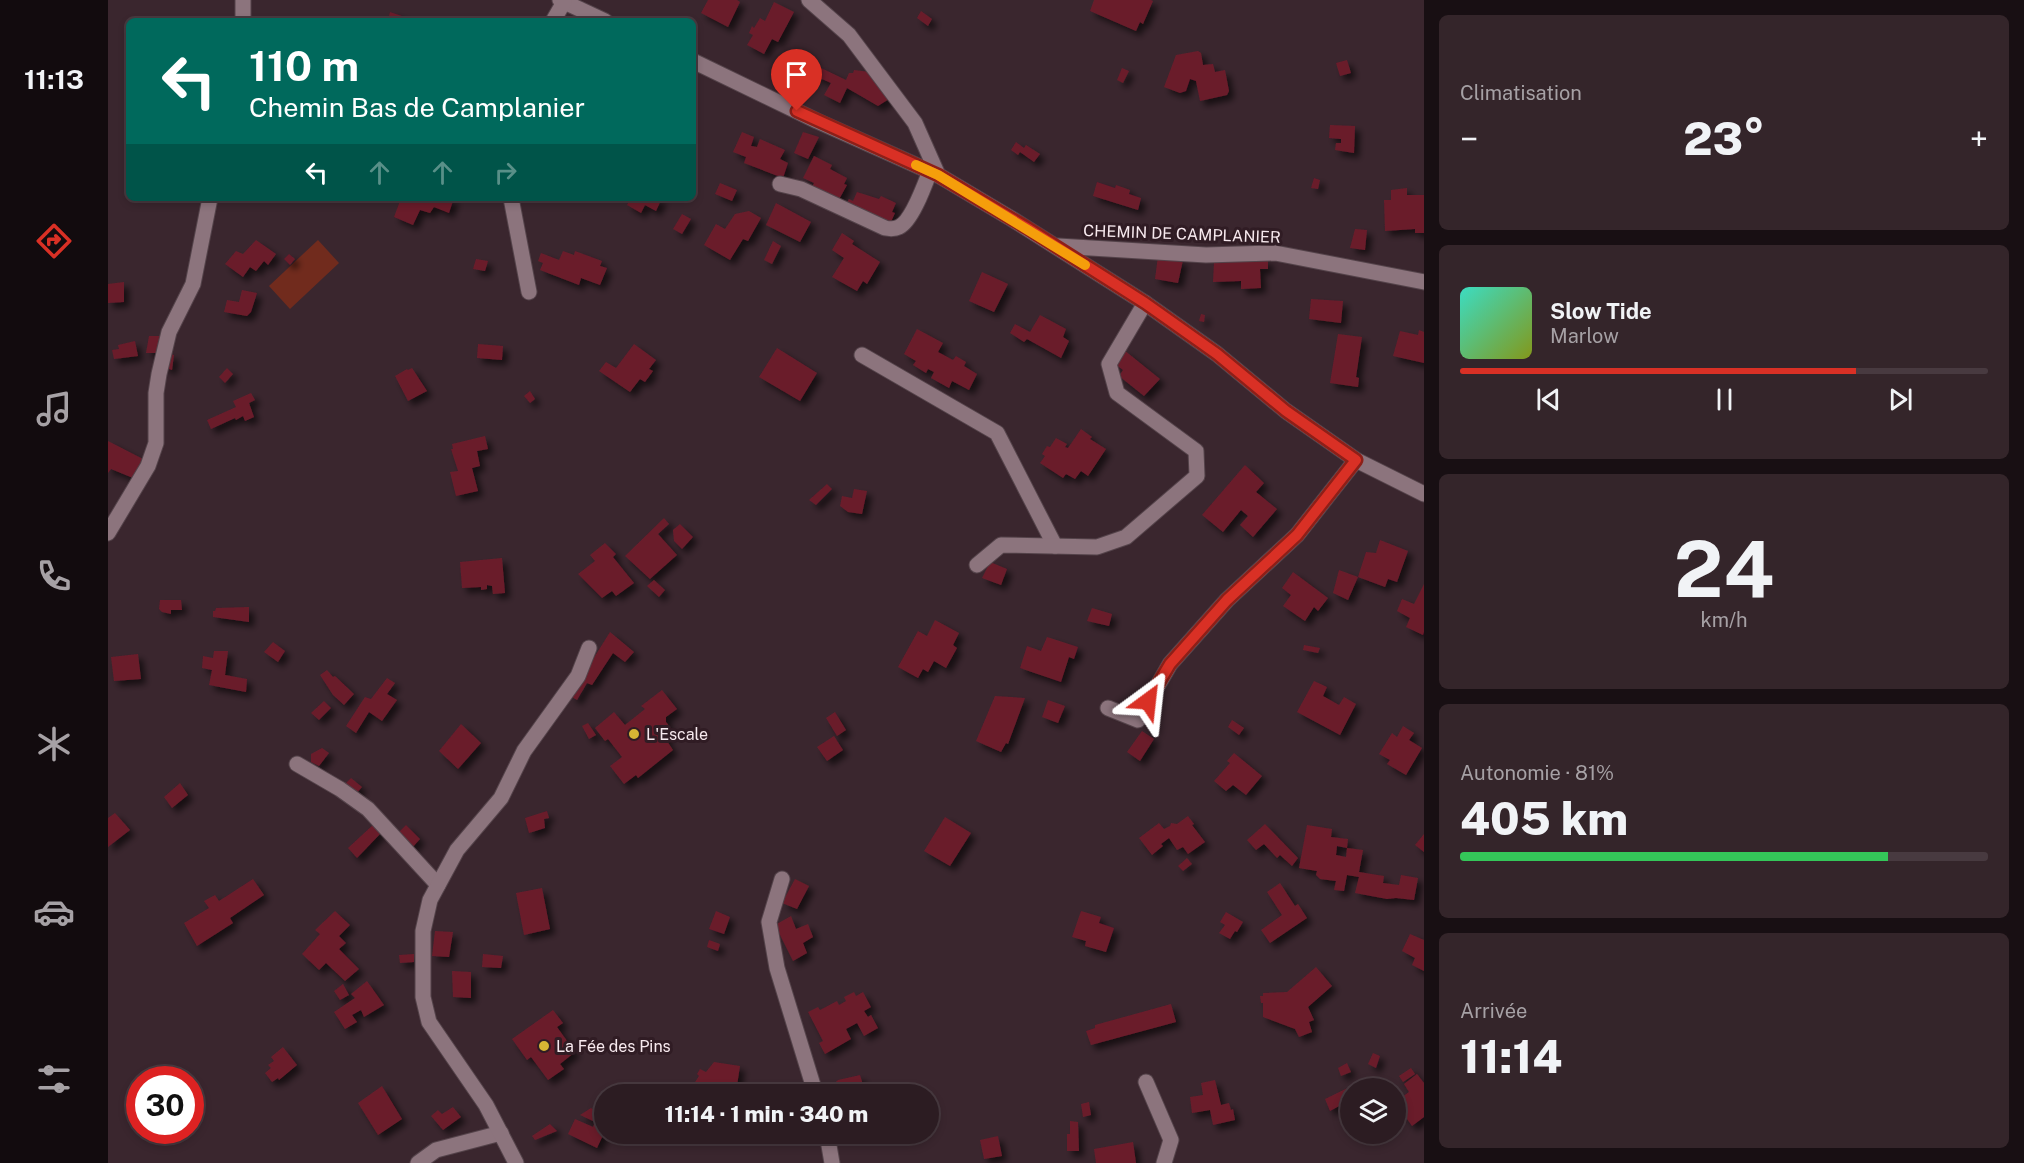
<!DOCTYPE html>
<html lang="fr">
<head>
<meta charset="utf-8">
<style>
  body { margin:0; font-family:"Public Sans",sans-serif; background:#34252a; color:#f1f3f6; height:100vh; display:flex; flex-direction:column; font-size:22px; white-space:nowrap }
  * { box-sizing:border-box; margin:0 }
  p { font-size:20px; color:#a6a1a5 }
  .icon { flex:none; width:33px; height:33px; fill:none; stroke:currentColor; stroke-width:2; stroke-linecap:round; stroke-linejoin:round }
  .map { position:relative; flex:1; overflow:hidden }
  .panel { display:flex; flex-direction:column; gap:15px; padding:15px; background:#180f13; width:600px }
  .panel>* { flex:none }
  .hud { position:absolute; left:18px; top:18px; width:570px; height:183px; border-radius:9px; box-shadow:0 3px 9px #0003,0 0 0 2px #483a40; background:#00695c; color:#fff; overflow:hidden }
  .controls { position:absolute; left:1232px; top:1078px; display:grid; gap:12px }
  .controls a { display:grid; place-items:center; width:66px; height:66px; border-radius:50%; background:#2c1c22; box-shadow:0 3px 9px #0003,0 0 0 2px #483a40; font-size:30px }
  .speed { position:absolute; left:18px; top:1066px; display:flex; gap:12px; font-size:30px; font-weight:700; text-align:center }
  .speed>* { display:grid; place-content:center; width:78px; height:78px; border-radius:50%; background:#2c1c22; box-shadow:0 3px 9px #0003,0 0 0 2px #483a40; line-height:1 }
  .speed .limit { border:9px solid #d22; background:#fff; color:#111 }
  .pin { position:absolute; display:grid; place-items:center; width:51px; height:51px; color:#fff; margin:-62px -26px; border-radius:50% 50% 50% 0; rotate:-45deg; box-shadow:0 0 6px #0007 }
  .pin .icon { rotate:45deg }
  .me { position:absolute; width:66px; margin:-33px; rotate:30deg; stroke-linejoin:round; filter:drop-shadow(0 0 4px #0008) }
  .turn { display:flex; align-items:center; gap:21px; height:126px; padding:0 24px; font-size:27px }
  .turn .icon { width:78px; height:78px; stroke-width:2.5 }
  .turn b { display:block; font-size:42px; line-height:51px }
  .lanes { display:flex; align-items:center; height:57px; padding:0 24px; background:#0003; justify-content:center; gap:30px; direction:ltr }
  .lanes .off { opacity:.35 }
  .big { font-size:45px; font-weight:800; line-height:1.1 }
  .panel .tile { flex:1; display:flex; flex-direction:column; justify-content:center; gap:9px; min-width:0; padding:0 21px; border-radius:9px; background:#34252a }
  .panel .dial { align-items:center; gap:0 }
  .dial b { font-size:78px; line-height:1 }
  .song { display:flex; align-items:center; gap:18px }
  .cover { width:72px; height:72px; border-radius:9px; background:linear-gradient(135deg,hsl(170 70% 55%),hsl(70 70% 35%)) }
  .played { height:6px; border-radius:3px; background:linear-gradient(90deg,#d93025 75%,#483a40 75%) }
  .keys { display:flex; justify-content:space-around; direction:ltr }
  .heat { display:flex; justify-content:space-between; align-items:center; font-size:33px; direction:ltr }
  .charge { height:9px; border-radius:4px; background:linear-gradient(90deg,#34c759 81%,#483a40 0) }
  .trip { position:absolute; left:486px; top:1084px; width:345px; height:60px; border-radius:30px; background:#2c1c22; box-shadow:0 3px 9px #0003,0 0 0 2px #483a40; font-weight:800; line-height:60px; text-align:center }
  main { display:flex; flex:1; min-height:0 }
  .dock { display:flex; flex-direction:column; width:108px; justify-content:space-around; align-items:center; background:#120b0e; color:#a6a1a5 }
  .dock .icon { width:42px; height:42px }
  .dock .current { color:#d93025 }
  .dock b { font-size:27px; color:#f1f3f6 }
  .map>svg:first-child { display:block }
</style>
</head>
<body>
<main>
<nav class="dock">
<b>11:13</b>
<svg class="icon current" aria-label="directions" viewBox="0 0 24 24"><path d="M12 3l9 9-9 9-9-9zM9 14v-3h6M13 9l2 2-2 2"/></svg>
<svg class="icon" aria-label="music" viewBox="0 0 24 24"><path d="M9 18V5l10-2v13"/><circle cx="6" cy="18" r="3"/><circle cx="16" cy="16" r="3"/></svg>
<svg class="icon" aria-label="phone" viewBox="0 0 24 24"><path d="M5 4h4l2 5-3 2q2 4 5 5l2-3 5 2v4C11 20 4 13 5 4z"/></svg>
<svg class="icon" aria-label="climate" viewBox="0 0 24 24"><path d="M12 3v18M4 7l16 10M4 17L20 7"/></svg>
<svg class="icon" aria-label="car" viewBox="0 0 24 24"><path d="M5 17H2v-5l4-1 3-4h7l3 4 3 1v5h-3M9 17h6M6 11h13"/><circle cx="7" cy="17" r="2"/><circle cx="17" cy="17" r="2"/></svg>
<svg class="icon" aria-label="filters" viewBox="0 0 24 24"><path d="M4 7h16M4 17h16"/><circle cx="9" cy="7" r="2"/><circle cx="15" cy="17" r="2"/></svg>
</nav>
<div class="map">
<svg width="1316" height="1163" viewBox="0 0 1316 1163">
  <defs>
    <filter id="shadow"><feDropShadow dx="5" dy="5" stdDeviation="3" flood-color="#0009"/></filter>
  </defs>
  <rect width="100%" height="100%" fill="#3a262e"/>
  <polygon fill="#712b1d" points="210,240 231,263 182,309 161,286"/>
  <g fill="#6a1c2b" filter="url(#shadow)">
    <polygon points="600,0 629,0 632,2 620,27 593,13"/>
    <polygon points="986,0 1043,0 1045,1 1035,24 1032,22 1028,31 982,11"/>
    <polygon points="666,2 686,12 670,42 664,39 656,54 639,45 645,35 641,33 644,26 646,28 652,18 657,21"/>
    <polygon points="813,11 824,19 820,26 809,18"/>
    <polygon points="282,12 303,19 303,21 280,21"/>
    <polygon points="1090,51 1093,53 1095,65 1105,64 1107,72 1117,70 1121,91 1119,95 1092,101 1088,81 1082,79 1078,91 1072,93 1056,87 1068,55"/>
    <polygon points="1239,60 1243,73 1232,76 1228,63"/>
    <polygon points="711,67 738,80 741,73 745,73 746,70 762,72 781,99 770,106 739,88 732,103 716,95 723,83 707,76"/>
    <polygon points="1014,68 1021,71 1015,83 1009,80"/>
    <polygon points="1222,125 1247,126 1246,153 1227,150 1228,143 1233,143 1233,139 1221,138"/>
    <polygon points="634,132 646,137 643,146 649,147 652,139 677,150 672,159 680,163 675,178 636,163 638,157 625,152"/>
    <polygon points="695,132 711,137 700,159 686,153"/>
    <polygon points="908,142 916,148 918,145 932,154 926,162 912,152 910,155 903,150"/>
    <polygon points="706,156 724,165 722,169 739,178 736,184 739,185 729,203 703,189 706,183 695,178"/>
    <polygon points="1206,178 1212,180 1210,189 1203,188"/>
    <polygon points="989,182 1007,188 1008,185 1022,190 1021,194 1033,198 1030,210 985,196"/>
    <polygon points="612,183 629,190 624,201 607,194"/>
    <polygon points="1299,188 1299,195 1316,195 1316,233 1307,233 1307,229 1277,231 1276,200 1283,200 1283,190"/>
    <polygon points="749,192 771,199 773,196 788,203 784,212 787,213 782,224 736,208 741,199 745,201"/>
    <polygon points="301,198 346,198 341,213 326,207 322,213 312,210 305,225 286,217 292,201 298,203"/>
    <polygon points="523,198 554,198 548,211 537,205 533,213 519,205"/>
    <polygon points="668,203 703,222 692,242 658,225"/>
    <polygon points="641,211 653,218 640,241 635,239 622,260 596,245 608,224 617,229 627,214"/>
    <polygon points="574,214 583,219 574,234 565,229"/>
    <polygon points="1247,229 1259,230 1257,250 1242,248"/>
    <polygon points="734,233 746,241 744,244 772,262 759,284 755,281 749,291 724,277 736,258 724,250"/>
    <polygon points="148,240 168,254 160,265 156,261 148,271 142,267 135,277 117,264 128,251 135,254"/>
    <polygon points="665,241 673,246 664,264 656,260"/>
    <polygon points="455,251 466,255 467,251 494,261 492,266 499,268 492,285 473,278 471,285 432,270 435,263 430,261 433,253 451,260"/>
    <polygon points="181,254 187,259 182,265 176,259"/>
    <polygon points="1050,256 1075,260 1070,283 1047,279"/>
    <polygon points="368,259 380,261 377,271 365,269"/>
    <polygon points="1142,260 1160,260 1160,269 1152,269 1153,288 1133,289 1133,281 1105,282 1106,262"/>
    <polygon points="874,272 900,284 886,312 861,301"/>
    <polygon points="16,282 16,302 0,303 0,284"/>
    <polygon points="134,290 149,293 143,312 139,316 116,312 119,300 131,302"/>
    <polygon points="1203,299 1235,301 1233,323 1201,319"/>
    <polygon points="1093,314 1097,315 1096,322 1091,321"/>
    <polygon points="932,315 958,329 955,337 961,341 953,358 919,339 916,342 902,333 907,324 922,332"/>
    <polygon points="809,329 835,343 830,352 845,360 848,356 858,362 856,366 869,374 861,390 844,381 841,388 823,378 826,372 820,369 818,373 805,365 808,361 796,354"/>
    <polygon points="1311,330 1316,332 1316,363 1285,356 1292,331 1310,335"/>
    <polygon points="1230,334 1254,337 1248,377 1251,378 1250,387 1222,383"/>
    <polygon points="41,336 52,336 48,353 38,353"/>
    <polygon points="27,341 30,356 6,359 4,350 11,349 10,345"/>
    <polygon points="370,344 395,346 394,360 369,358"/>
    <polygon points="526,344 548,360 541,369 545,371 537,382 532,379 522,392 491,371 498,362 508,368"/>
    <polygon points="669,348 709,373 692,401 651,377"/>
    <polygon points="1016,350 1052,379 1036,396 1011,376 1015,370 1007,364"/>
    <polygon points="58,353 66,355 64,370 55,367"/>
    <polygon points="119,368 125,374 117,383 111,377"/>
    <polygon points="304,368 319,391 300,401 287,376 299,369 300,370"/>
    <polygon points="422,391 427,399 422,403 416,396"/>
    <polygon points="143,393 147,400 141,403 146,417 137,421 135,416 128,420 127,418 103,429 99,420 128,407 125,401"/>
    <polygon points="973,429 984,437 982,439 998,449 980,476 973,471 967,479 958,474 955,478 932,463 937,456 934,454 939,446 942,447 948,438 959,444 957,447 960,448"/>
    <polygon points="377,436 380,449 369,451 372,466 364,468 370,491 348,496 342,472 350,471 343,449 345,449 344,444"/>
    <polygon points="0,441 35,459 25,478 3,469 0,473"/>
    <polygon points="1137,465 1156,483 1148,492 1169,509 1145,537 1132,525 1140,516 1133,510 1115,532 1094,515"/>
    <polygon points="719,484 724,489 708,505 701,500"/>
    <polygon points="746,489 759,491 754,514 740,512 732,506 734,496 744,498"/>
    <polygon points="556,518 561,524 550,534 569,555 542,579 517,556"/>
    <polygon points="572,524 585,537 574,549 566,541 565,530"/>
    <polygon points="1272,540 1300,551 1289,582 1280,579 1277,587 1250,577 1258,552 1268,553"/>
    <polygon points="497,543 508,554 505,557 526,583 508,596 504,591 494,598 470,574 487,561 482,555"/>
    <polygon points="394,558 397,593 385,594 384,586 379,585 379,589 373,590 373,587 354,588 352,562"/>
    <polygon points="882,562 899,569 893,585 874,578"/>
    <polygon points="1231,570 1250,577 1240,600 1225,593"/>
    <polygon points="1185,572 1220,598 1210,611 1206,607 1197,621 1175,606 1183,595 1174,588"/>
    <polygon points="546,580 557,590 551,597 539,586"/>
    <polygon points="1316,584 1316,632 1315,635 1298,627 1302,618 1289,611 1294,599 1306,604"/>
    <polygon points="52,600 73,600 74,610 63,610 63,614 54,612 51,609"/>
    <polygon points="141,607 141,622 105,617 105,611 107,611 108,608"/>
    <polygon points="984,608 1004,614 1001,626 979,621"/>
    <polygon points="827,620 851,633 845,645 849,648 838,668 826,661 820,672 815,669 810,678 790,667 810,631 819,636"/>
    <polygon points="502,632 526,652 517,662 505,653 484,685 479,683 469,700 462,696"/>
    <polygon points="939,637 970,647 966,659 961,657 953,682 912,668 919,646 933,651"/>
    <polygon points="165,642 177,651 170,662 156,652"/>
    <polygon points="1196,645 1212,648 1210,653 1195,650"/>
    <polygon points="106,651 120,651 117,675 139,679 138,692 101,685 104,670 94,668 95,656 105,658"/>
    <polygon points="30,654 33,679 6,681 3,657"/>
    <polygon points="219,670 225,677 227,676 246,694 236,705 225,695 212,675"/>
    <polygon points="279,678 287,683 279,694 289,700 274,721 261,712 248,733 238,726 257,697 263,699"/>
    <polygon points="1206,681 1219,687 1215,696 1231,705 1236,697 1248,704 1232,735 1189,712"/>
    <polygon points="554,690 569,709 558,717 558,722 565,731 557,738 565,750 530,778 528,775 516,784 502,766 514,757 500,739 497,741 487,728 506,712 517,725 537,709 533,706"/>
    <polygon points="887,696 917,698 900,744 898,743 893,752 868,741"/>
    <polygon points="940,700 957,706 950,723 934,717"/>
    <polygon points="216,701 223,708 211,720 203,713"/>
    <polygon points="727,712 738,730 729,736 718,718"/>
    <polygon points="1124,720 1136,728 1131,735 1120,727"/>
    <polygon points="480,723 488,735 481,739 474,726"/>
    <polygon points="353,724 373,743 350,769 331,751"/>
    <polygon points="1295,726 1306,733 1301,740 1314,748 1298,775 1279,764 1282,760 1271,754 1284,733 1289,737"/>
    <polygon points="1034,731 1046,739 1032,761 1019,752"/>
    <polygon points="726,736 735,750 719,761 709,747"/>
    <polygon points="214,748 221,753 211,766 203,762 203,754"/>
    <polygon points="1126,753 1154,776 1138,795 1125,785 1118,791 1106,781 1122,763 1119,761"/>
    <polygon points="243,778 254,787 248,794 235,786"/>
    <polygon points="72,783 80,795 64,808 56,797"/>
    <polygon points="439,811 441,818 436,819 437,828 421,833 417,818"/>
    <polygon points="7,813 22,830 0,847 0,818"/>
    <polygon points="1080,816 1086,824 1084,825 1097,842 1080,854 1075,847 1069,850 1061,838 1053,844 1055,846 1044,855 1031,838 1051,823 1056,829 1062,826 1063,823 1069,824"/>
    <polygon points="837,817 863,833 842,866 816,851"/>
    <polygon points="266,824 273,833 249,858 240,848"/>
    <polygon points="1157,824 1190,858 1184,866 1172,855 1169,858 1156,844 1148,850 1139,840"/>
    <polygon points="298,825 312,839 303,849 289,834"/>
    <polygon points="1199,825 1224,829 1223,837 1240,839 1239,848 1229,846 1228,855 1238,857 1239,848 1255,850 1251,872 1276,876 1275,883 1291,885 1293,875 1310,878 1306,900 1288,898 1279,899 1247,893 1251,877 1239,875 1236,891 1226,890 1228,881 1212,879 1208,875 1209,871 1191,868"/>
    <polygon points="1316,834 1316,852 1307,845"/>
    <polygon points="1079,858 1084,864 1075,871 1070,866"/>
    <polygon points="145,879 156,895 122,918 125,923 89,946 76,923 101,908 96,901 107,895 111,901"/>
    <polygon points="687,879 701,886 689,909 674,903"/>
    <polygon points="1172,883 1187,906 1190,904 1199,918 1162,943 1153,930 1174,915 1159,892"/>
    <polygon points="434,888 442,929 416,935 408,893"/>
    <polygon points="227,911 242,925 231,936 238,943 231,949 251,969 237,981 218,963 211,970 194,954 212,934 207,930"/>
    <polygon points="608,911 622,917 616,934 601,929"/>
    <polygon points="973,911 993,917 991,923 1006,928 998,952 977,946 978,941 964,937"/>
    <polygon points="1118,912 1135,922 1129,932 1127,931 1122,939 1111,933 1117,925 1112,922"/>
    <polygon points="683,916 688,929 700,924 705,937 695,943 699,953 685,961 667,925"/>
    <polygon points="327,931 345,932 341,957 324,956"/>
    <polygon points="1302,934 1316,940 1316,971 1304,965 1307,958 1294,951"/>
    <polygon points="601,940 612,944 610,951 599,947"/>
    <polygon points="306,954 306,962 292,963 291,955"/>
    <polygon points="375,954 395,956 393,968 374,967"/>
    <polygon points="1208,967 1224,986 1200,1007 1206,1020 1201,1022 1204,1032 1191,1037 1187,1029 1155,1017 1155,1003 1153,1003 1152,996 1155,996 1155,993 1179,992"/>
    <polygon points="344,971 363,972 363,998 345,997"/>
    <polygon points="259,981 276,1005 256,1017 253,1010 244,1015 249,1022 237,1029 226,1012 247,998 243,994"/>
    <polygon points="235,984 241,995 232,1000 226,991"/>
    <polygon points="746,992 748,996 755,992 763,1007 756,1011 760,1017 763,1015 770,1028 756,1036 749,1023 738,1029 743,1039 717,1054 711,1043 715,1041 700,1012 710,1007 712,1010 729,1001 731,1005 738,1001 736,997"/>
    <polygon points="1063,1004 1068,1022 983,1045 978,1031 987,1028 987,1025"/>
    <polygon points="445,1010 455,1023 449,1027 467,1052 452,1064 456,1069 440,1080 423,1057 419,1060 404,1039"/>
    <polygon points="175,1047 189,1065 171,1080 170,1078 164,1082 157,1073 163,1068 160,1065 166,1061 163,1057"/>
    <polygon points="1265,1053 1272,1056 1268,1068 1260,1064"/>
    <polygon points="606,1062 632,1066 628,1092 610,1090 607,1095 583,1095 580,1093 591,1076 589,1074 592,1069 598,1072"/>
    <polygon points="1239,1063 1243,1072 1233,1076 1230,1068"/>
    <polygon points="1303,1068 1307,1074 1295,1082 1291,1076"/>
    <polygon points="1309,1074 1316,1083 1316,1117 1304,1126 1287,1102 1301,1092 1296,1084"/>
    <polygon points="752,1075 758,1095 741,1095 741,1093 737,1095 714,1095 730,1080"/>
    <polygon points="1107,1080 1113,1105 1121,1103 1123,1110 1125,1109 1127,1120 1105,1125 1102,1110 1084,1113 1082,1097 1095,1095 1093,1083"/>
    <polygon points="1254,1081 1259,1089 1242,1089 1242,1110 1237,1113 1233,1105 1222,1111 1217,1099"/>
    <polygon points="274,1086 294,1119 270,1135 250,1103"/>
    <polygon points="981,1102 983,1115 975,1117 973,1104"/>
    <polygon points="345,1107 353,1117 335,1130 323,1116 330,1110 334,1114"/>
    <polygon points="483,1108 496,1116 496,1133 489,1148 460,1134 467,1119 485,1127 487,1122 472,1115"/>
    <polygon points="962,1121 970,1122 971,1151 959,1151 959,1134 962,1134"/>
    <polygon points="442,1124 449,1131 427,1140 424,1136"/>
    <polygon points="890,1136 894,1156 876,1159 872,1140"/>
    <polygon points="1025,1142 1028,1163 988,1163 986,1149"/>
  </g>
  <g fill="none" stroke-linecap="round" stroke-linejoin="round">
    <g stroke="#54434a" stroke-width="17">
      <g id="street">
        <polyline points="135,0 135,21"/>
        <polyline points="452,0 497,21"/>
        <polyline points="701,0 741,35 807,123 830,175"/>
        <polyline points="445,21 456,2"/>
        <polyline points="585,61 709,121 830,175 904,219 1037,303 1109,354 1178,411 1248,460 1316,494"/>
        <path d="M672,184L693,189L777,228C782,229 787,229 791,227C804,221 817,184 822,171"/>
        <polyline points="403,198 421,292"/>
        <polyline points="950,246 1098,255 1167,253 1316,282"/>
        <polyline points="754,355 889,433 947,546"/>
        <polyline points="0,533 40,466 48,443 48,393 51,374 61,332 85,284 102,198"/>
        <polyline points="869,565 893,545 989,547 1018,537 1089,476 1088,451 1009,393 1001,364 1037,303"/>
        <polyline points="1000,708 1030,720 1062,664 1119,600 1189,535 1248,460"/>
        <polyline points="189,764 232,789 260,809 330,885"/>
        <polyline points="674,879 661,922 669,968 708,1095"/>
        <polyline points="1038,1082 1063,1140 1056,1163"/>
        <polyline points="719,1134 724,1163"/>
        <polyline points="310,1163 328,1150 393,1133"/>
        <polyline points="408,1163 378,1105 321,1022 315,997 315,931 322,900 349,850 393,798 416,751 470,676 481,648"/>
      </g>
    </g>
    <use href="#street" stroke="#8c747d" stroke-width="15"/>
  </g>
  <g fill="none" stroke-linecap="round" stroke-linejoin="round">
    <g stroke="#8d1f18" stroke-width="15">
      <polyline id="route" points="689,111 830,175 919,228 1037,303 1109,354 1178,411 1248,460 1189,535 1119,600 1062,664 1040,701"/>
    </g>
    <use href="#route" stroke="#d93025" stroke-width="10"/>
    <polyline stroke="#f59e0b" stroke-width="10" points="808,165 830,175 977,265"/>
  </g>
  <g fill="#d6b534" stroke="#301c24" stroke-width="2">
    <circle cx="526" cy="734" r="6"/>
    <circle cx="436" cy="1046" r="6"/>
  </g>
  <g text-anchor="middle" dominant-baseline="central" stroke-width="6" stroke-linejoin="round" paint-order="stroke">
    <g font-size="16" fill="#f7e9ee" stroke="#301c24">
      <text transform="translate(1074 234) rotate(2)">CHEMIN DE CAMPLANIER</text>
    </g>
    <g font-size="16" fill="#f7e9ee" stroke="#301c24" text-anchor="start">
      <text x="538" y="734">L'Escale</text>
      <text x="448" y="1046">La Fée des Pins</text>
    </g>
  </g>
</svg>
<div class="controls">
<a><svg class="icon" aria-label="layers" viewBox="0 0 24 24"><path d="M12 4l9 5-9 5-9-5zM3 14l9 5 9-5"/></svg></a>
</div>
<div class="speed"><div class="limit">30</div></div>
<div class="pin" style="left:689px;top:111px;background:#d93025"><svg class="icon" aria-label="arrive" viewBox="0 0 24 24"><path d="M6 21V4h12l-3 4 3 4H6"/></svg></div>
<svg class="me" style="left:1040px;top:701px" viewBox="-20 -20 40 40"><path d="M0-17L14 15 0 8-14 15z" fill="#d93025" stroke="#fff" stroke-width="4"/></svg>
<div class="trip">11:14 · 1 min · 340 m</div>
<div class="hud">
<div class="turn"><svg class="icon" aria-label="left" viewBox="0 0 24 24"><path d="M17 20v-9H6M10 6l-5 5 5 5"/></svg><div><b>110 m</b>Chemin Bas de Camplanier</div></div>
<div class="lanes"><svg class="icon" aria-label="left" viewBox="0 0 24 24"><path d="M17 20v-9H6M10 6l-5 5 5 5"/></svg><svg class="icon off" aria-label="ahead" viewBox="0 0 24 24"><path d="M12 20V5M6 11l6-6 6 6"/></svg><svg class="icon off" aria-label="ahead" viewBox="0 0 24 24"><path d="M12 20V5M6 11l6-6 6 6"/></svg><svg class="icon off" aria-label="right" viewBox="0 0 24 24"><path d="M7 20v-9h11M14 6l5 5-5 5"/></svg></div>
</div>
</div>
<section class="panel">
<div class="tile"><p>Climatisation</p>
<div class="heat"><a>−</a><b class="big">23°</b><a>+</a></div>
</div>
<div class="tile">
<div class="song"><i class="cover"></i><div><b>Slow Tide</b><p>Marlow</p></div></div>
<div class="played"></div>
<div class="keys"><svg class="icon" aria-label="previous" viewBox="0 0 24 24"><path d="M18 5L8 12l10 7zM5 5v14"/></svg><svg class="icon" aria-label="pause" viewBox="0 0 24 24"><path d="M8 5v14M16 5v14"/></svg><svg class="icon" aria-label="next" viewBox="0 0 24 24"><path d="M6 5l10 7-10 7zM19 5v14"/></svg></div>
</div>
<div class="tile dial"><b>24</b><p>km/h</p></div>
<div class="tile"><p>Autonomie · 81%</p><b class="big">405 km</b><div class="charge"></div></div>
<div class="tile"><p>Arrivée</p><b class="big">11:14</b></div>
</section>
</main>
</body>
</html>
